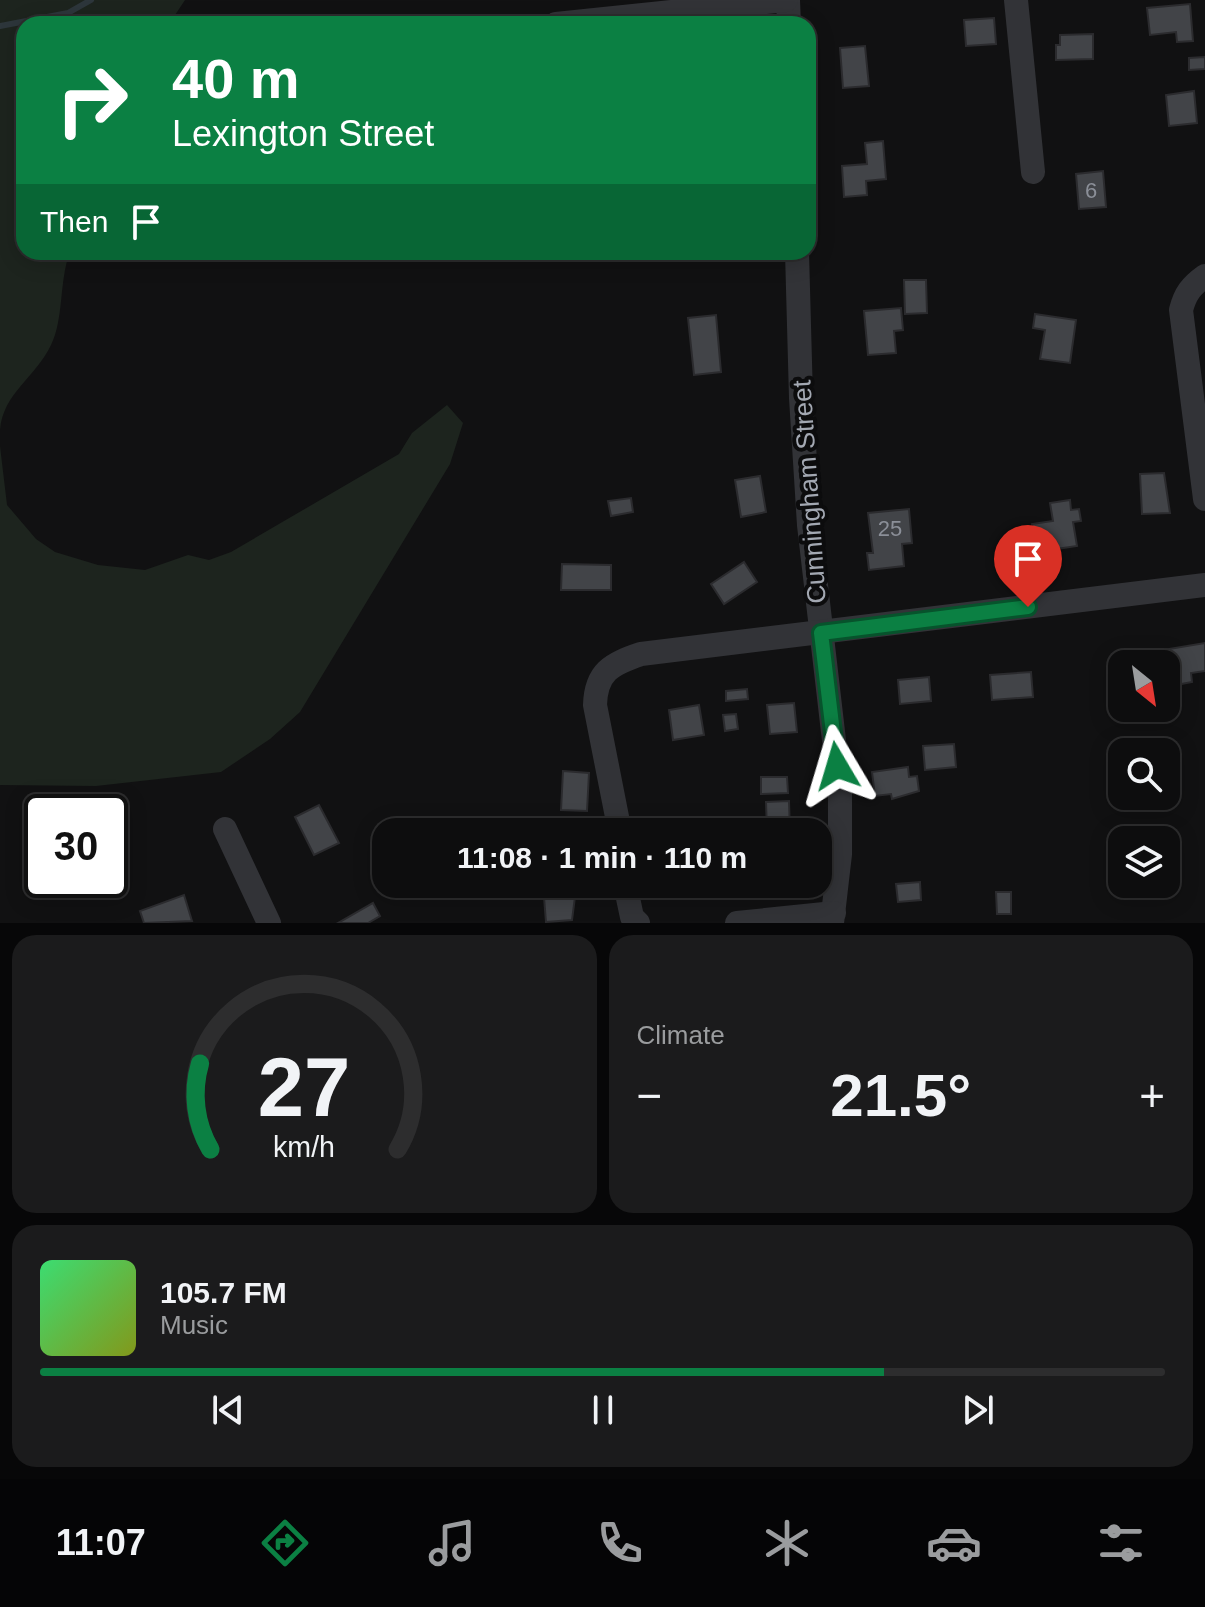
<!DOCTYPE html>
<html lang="en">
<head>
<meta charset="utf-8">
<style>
  body { margin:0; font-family:Arial,sans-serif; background:#1b1b1c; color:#f1f3f6; height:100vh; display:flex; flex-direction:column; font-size:30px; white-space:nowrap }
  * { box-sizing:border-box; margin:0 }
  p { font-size:26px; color:#9a9c9e }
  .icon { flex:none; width:44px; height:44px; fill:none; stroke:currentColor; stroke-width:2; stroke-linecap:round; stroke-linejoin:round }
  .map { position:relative; height:923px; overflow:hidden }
  .sheet { display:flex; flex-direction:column; gap:12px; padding:12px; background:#070708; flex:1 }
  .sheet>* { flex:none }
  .guide { position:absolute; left:16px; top:16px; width:800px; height:244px; border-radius:24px; box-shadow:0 4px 20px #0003,0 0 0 2px #2d2d2e; background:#0b8043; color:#fff; overflow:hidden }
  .needle { width:52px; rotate:150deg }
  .tools { position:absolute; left:1108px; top:650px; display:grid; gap:16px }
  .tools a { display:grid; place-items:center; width:72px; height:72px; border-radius:16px; background:#0d0d0e; box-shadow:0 4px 20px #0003,0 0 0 2px #2d2d2e; font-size:40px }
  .speed { position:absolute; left:24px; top:794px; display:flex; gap:16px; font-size:40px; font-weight:700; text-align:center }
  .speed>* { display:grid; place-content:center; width:104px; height:104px; border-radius:50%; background:#0d0d0e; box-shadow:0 4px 20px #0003,0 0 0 2px #2d2d2e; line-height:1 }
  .speed .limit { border:4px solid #111; border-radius:12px; background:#fff; color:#111 }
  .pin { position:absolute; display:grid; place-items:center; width:68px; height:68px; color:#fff; margin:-82px -34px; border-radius:50% 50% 50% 0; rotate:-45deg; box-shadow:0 0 8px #0007 }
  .pin .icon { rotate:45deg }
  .me { position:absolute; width:88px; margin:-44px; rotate:353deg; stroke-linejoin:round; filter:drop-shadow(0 0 6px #0008) }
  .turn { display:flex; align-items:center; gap:28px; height:168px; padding:0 24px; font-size:36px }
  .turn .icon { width:104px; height:104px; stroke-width:2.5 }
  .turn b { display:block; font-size:56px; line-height:68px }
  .then { display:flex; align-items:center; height:76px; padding:0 24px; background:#0003; gap:16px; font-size:30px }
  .big { font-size:60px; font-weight:600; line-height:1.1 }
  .sheet .tile { flex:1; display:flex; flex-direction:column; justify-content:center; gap:12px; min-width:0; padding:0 28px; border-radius:24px; background:#1b1b1c }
  .sheet .dial { align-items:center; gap:0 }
  .dial svg { height:208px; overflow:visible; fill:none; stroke:#2d2d2e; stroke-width:7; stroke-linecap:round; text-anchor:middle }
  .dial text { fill:#f1f3f6; stroke:none }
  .song { display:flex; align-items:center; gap:24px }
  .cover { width:96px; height:96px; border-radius:12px; background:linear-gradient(135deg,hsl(140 70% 55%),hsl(70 70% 35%)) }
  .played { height:8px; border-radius:4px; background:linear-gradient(90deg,#0b8043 75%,#2d2d2e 75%) }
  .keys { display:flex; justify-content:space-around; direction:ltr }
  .heat { display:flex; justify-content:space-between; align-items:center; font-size:44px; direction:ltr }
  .sheet .tiles { flex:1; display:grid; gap:12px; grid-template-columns:1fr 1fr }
  .tile:last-child { grid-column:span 2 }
  .trip { position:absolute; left:372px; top:818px; width:460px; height:80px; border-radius:24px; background:#0d0d0e; box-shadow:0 4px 20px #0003,0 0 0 2px #2d2d2e; font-weight:600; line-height:80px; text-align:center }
  .tabs { display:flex; height:128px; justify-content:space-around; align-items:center; background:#050506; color:#9a9c9e }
  .tabs .icon { width:56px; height:56px }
  .tabs .current { color:#0b8043 }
  .tabs b { font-size:36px; color:#f1f3f6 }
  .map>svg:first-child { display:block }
</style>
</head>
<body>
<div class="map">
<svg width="1205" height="923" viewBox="0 0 1205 923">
  <rect width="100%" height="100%" fill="#111112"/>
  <g fill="#1d241e">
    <path d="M0,0H185L169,24H24V252H70C59,280 64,319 51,345C36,377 3,393 0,430Z"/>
    <polygon points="447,405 463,423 450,464 300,712 270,739 221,772 96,786 0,785 0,446 7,505 36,539 55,552 98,565 145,570 188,555 209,560 231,552 399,454 412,433"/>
  </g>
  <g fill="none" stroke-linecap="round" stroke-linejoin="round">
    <polyline stroke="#2d363b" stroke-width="6" points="0,26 68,13 91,0"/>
  </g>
  <g fill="#424448" stroke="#2b2b2e" stroke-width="2">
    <polygon points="1190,4 1193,41 1177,42 1176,32 1150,35 1147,8"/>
    <polygon points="994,18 996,44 966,46 964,20"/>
    <polygon points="1093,34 1093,59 1056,60 1056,45 1060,45 1060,35"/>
    <polygon points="865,46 869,86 843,88 840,48"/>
    <polygon points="1205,57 1205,69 1189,70 1189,58"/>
    <polygon points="1194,91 1197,123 1169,126 1166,95"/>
    <polygon points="883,141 886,179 866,181 867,195 844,197 842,166 867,164 865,143"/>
    <polygon points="1103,171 1106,207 1079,209 1076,174"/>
    <polygon points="904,280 926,280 927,313 905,314"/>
    <polygon points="901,308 903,330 894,331 896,353 868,355 864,311"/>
    <polygon points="1035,314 1076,320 1070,363 1040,359 1045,330 1033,328"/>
    <polygon points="716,315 721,372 694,375 688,318"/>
    <polygon points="1164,473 1170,513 1142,514 1140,474"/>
    <polygon points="760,476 766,512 741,517 735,480"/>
    <polygon points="631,498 633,512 611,516 608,501"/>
    <polygon points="1070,500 1071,510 1079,509 1081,521 1073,522 1077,546 1036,552 1032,524 1053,521 1050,503"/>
    <polygon points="909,509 912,543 902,544 904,566 869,570 867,553 873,553 868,513"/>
    <polygon points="744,562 757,582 724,604 711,584"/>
    <polygon points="562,564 611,565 611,590 561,590"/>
    <polygon points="1205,643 1205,671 1191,673 1192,682 1176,685 1174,673 1166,674 1166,664 1147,664 1145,653"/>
    <polygon points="1031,672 1033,697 992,700 990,675"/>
    <polygon points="929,677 931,701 900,704 898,680"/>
    <polygon points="747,689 748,699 726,701 726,691"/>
    <polygon points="794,703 797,732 770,734 767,705"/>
    <polygon points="699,705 704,735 673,740 669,710"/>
    <polygon points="736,714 738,729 725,731 723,715"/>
    <polygon points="954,744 956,767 925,770 923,746"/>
    <polygon points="908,767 909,777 917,776 919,791 892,799 891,794 875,796 872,772"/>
    <polygon points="563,771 589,773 587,811 561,810"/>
    <polygon points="761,777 787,777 788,793 761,794"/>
    <polygon points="789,801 790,832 767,832 766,802"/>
    <polygon points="319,805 339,843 314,855 295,817"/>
    <polygon points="920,882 921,900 898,902 896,884"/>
    <polygon points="569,884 570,897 575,897 572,920 546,922 543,885"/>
    <polygon points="996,892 1011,892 1011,914 997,914"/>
    <polygon points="184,895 192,921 144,923 140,911"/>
    <polygon points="373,903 380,916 368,923 338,923"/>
  </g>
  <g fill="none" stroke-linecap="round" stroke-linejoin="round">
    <g stroke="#323337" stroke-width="24">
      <polyline points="788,0 789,24"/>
      <polyline points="1016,0 1033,172"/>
      <polyline points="556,24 786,0"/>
      <polyline points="797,252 801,398 809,525 840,792 840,854 832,923"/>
      <path d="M1205,276C1191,286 1185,294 1181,310L1205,499"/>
      <polyline points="225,829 269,923"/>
      <path d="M620,832L595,705C596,672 611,664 641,654L1205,585"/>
      <polyline points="625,884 632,917 638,923"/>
      <polyline points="737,923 834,913"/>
    </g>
  </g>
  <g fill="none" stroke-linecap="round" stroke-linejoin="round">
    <g stroke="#07532c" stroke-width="20">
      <polyline id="route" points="837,766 821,633 1028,607"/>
    </g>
    <use href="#route" stroke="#0b8043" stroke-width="14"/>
  </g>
  <g text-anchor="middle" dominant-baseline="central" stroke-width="8" stroke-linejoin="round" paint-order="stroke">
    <g font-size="22" fill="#8b8f98">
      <text x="1091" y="190">6</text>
      <text x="890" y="528">25</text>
    </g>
    <g font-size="26" fill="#a3a8b2" stroke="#0c0c0d">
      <text transform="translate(809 492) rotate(-94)">Cunningham Street</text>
    </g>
  </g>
</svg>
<div class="tools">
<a><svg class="needle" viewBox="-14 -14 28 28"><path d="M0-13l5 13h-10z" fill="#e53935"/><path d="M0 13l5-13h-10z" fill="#9a9c9e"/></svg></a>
<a><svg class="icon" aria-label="search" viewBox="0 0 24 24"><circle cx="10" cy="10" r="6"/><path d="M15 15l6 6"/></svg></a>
<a><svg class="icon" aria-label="layers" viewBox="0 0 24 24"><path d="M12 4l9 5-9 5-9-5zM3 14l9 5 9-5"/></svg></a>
</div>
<div class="speed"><div class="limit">30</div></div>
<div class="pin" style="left:1028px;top:607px;background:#d93025"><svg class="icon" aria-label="arrive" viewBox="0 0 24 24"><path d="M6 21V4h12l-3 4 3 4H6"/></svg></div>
<svg class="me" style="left:837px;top:766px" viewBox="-20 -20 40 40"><path d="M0-17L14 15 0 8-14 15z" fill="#0b8043" stroke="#fff" stroke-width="4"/></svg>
<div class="trip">11:08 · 1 min · 110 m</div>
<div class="guide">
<div class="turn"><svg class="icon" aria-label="right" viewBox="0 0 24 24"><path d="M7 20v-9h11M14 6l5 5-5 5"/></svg><div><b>40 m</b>Lexington Street</div></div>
<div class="then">Then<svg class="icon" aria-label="arrive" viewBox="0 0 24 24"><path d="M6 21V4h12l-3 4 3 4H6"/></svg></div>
</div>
</div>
<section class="sheet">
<div class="tiles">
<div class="tile dial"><svg viewBox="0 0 100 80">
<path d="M14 69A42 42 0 1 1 86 69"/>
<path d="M14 69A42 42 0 0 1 10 36" stroke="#0b8043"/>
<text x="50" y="56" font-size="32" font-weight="700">27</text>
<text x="50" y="72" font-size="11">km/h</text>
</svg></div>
<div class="tile"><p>Climate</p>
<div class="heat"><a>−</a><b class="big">21.5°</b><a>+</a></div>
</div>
<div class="tile">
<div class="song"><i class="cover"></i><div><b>105.7 FM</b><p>Music</p></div></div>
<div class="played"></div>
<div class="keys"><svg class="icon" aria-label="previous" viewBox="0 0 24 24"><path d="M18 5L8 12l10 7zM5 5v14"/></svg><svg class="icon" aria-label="pause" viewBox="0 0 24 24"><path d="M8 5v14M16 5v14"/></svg><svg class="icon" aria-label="next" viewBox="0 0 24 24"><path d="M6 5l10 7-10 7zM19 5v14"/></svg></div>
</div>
</div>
</section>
<nav class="tabs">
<b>11:07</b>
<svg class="icon current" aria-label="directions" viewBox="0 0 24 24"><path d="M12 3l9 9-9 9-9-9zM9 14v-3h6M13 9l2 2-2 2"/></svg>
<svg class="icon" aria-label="music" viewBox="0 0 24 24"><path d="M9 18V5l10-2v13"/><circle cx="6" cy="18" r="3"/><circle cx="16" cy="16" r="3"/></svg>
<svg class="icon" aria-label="phone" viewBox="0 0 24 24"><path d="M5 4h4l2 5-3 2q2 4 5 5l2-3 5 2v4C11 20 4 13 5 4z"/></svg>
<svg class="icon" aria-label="climate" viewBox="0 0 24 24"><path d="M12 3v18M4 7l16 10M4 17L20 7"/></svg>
<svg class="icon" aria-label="car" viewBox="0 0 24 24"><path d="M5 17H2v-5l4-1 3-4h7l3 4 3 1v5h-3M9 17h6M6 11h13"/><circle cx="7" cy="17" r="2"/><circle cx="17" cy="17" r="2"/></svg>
<svg class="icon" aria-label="filters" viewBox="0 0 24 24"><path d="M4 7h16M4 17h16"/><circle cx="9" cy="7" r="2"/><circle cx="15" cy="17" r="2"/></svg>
</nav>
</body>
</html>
